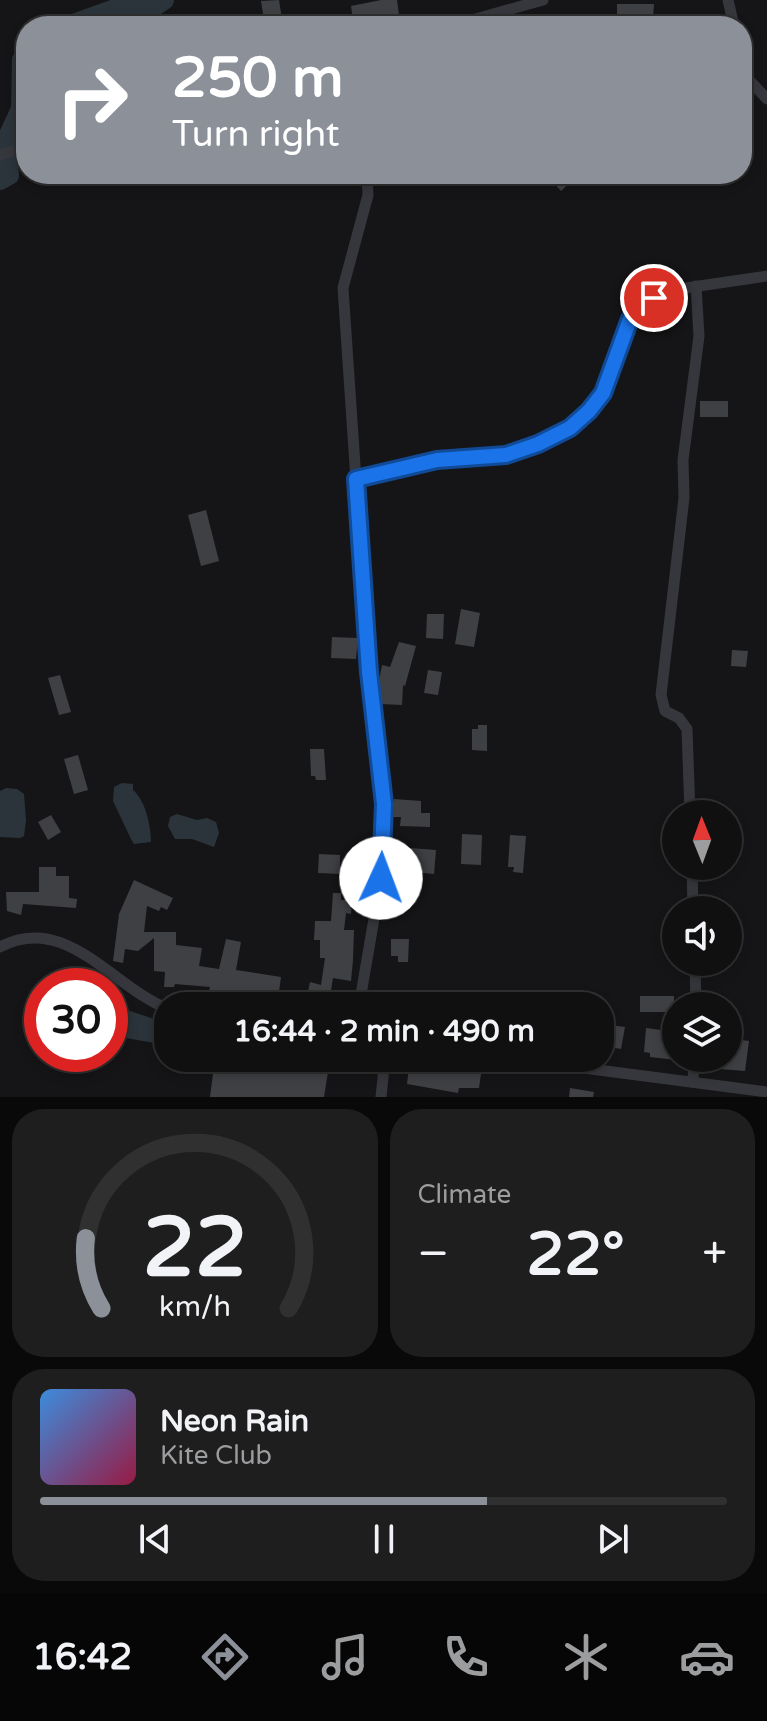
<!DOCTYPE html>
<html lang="en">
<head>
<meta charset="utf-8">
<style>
  body { margin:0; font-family:"Varela Round",sans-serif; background:#1e1e1f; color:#f1f3f6; height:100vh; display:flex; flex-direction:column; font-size:30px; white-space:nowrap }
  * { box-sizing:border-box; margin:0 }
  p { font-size:26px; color:#9c9d9f }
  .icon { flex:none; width:44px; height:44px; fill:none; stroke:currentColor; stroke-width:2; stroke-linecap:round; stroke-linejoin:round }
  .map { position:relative; height:1097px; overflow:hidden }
  .sheet { display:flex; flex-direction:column; gap:12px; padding:12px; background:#090909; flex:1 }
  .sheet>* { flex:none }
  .hud { position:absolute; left:16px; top:16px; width:736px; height:168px; border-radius:32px; box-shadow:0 4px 12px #0003,0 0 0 2px #303031; background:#8c9099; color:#fff; overflow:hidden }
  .needle { width:52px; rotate:359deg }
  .fabs { position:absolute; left:662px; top:800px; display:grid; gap:16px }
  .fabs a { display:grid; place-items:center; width:80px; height:80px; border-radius:50%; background:#101011; box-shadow:0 4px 12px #0003,0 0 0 2px #303031; font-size:40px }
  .speed { position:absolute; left:24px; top:968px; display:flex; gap:16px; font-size:40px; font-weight:700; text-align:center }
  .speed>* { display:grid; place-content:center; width:104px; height:104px; border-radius:50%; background:#101011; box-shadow:0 4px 12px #0003,0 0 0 2px #303031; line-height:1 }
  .speed .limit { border:12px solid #d22; background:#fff; color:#111 }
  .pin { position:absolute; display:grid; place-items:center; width:68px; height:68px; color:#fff; margin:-34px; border:4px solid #fff; border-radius:50%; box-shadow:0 2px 8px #0007 }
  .me { position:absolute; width:88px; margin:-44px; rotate:2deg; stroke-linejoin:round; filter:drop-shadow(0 0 6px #0008) }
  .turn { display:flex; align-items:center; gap:28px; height:168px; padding:0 24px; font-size:36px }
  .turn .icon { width:104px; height:104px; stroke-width:2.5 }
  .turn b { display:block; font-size:56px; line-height:68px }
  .big { font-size:60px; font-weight:800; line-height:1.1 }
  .sheet .widget { flex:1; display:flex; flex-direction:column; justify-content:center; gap:12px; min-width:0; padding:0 28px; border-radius:32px; background:#1e1e1f }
  .sheet .dial { align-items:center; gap:0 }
  .dial svg { height:208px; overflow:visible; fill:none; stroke:#303031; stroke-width:7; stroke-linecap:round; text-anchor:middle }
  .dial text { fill:#f1f3f6; stroke:none }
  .song { display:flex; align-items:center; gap:24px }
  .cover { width:96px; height:96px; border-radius:12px; background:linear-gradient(135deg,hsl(210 70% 55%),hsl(340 70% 35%)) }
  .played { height:8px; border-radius:4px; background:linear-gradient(90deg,#8c9099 65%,#303031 65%) }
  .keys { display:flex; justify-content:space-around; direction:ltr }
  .heat { display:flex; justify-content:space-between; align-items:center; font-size:44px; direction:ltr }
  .sheet .tiles { flex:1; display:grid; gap:12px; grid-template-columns:1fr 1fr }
  .widget:last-child { grid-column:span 2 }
  .trip { position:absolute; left:154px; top:992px; width:460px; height:80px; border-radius:32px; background:#101011; box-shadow:0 4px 12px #0003,0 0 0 2px #303031; font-weight:800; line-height:80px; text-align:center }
  .tabs { display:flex; height:128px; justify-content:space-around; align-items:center; background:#060607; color:#9c9d9f }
  .tabs .icon { width:56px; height:56px }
  .tabs .on { color:#8c9099 }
  .tabs b { font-size:36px; color:#f1f3f6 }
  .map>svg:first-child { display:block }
</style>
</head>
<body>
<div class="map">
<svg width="767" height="1097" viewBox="0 0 767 1097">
  <rect width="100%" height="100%" fill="#151517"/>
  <g fill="#2b343b">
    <path d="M122,783L133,784V790C145,800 151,825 151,842L134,844L131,839L113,801L114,787Z"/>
    <polygon points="6,788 17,789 24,794 26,820 24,836 20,838 0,837 0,791"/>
    <polygon points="177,814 197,820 207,818 216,822 219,833 214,847 192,839 175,839 168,826 170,817"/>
    <polygon points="115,1006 157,1020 154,1043 110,1035"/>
  </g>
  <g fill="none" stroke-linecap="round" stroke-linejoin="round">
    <g stroke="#2b343b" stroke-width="20">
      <polyline points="68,26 115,9 155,6 164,0"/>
      <polyline points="5,143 21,109 22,60 26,55"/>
      <polyline points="0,180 9,175 7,162"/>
    </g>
  </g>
  <g fill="#3f4044">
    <polygon points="279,0 283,26 265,26 261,1"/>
    <polygon points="381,0 397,0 399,15 353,20 351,6"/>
    <polygon points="617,4 654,4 653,18 632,17 632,23 617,23"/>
    <polygon points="546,174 579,174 561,191"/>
    <rect x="700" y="401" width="28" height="16"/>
    <polygon points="206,510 219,561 201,566 188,515"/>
    <polygon points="461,609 480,613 474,647 455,644"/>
    <polygon points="427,614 444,614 443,639 426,638"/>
    <polygon points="332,637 358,638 356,659 331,658"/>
    <polygon points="399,642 416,646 405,686 403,685 402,705 381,704 379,681 382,665 390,667"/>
    <polygon points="732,650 748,651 746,667 731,666"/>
    <polygon points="428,670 442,672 438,695 424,693"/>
    <polygon points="60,675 71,712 59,715 48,678"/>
    <polygon points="478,725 487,725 487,751 472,750 472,729 478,729"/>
    <polygon points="310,749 324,749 326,780 316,780 315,776 311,776"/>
    <polygon points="78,755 88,790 74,794 64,759"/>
    <polygon points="394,799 421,801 421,813 430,813 430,827 400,826 401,817 393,817"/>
    <polygon points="51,815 61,832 48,840 38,822"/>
    <polygon points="462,834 482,835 481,865 461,864"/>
    <polygon points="510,835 526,836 523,873 513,872 514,867 508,867"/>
    <polygon points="410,848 436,850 434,874 412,872"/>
    <polygon points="319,854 340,855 340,874 318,873"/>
    <polygon points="39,867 56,867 56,876 69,876 69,898 77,899 76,908 23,904 21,915 7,911 6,892 39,892"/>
    <polygon points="134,880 173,898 167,910 161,907 159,911 147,906 144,932 176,932 176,945 202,948 199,966 219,969 226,939 241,942 236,970 281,977 278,999 252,995 250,1005 208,995 210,987 175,984 174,987 164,987 165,972 154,971 154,938 138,951 125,949 123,963 113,961 119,914"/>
    <polygon points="333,893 341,893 341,900 352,900 351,914 346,913 344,930 354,930 353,960 351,981 333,978 330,997 351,1000 351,1006 305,1006 310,982 321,985 325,958 320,958 320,940 314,940 315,921 331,921"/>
    <polygon points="391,939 409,939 408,962 398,962 398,956 391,956"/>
    <polygon points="371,993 391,996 390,1006 369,1006"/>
    <polygon points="640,996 674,996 674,1008 671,1008 671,1012 640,1012"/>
    <polygon points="610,1025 625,1027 621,1049 615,1048 614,1052 606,1051"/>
    <polygon points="646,1028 676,1032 676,1060 650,1057 650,1053 644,1052"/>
    <polygon points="734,1039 749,1041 745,1071 707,1068 708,1058 731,1058"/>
    <polygon points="215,1058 248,1061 248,1058 297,1058 296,1068 328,1072 324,1097 210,1097"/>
    <polygon points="428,1067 481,1074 479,1088 459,1088 458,1093 407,1084 409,1068 428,1071"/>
    <polygon points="570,1088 594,1092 593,1097 569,1097"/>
  </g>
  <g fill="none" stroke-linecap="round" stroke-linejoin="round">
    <g stroke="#36373c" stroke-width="11">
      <polyline points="728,0 734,26"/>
      <polyline points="451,26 543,0"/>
      <polyline points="742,58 747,78 767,99"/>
      <polyline points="0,155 26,147"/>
      <polyline points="356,479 437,460 506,455 538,444 570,428 589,411 603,393 630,319 654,298 672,290 767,276"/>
      <polyline points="690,814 687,729 679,718 665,711 661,695 684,498 683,460 699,336 696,286"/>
      <polyline points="692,866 693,910"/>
      <path d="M0,947C66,912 112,987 168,1009"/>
      <polyline points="695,962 696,1006"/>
      <polyline points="359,1006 381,878 384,804 369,672 343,288 368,195 367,174"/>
      <polyline points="506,1058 767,1092"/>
      <polyline points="693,1082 694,1058"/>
      <polyline points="381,1097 385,1058"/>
    </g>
  </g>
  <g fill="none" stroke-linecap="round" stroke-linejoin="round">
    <g stroke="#114b97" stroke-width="20">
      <polyline id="route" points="381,878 384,804 369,672 356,479 437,460 506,455 538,444 570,428 589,411 603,393 630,319 654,298"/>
    </g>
    <use href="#route" stroke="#1a73e8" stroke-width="14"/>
  </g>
</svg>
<div class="fabs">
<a><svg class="needle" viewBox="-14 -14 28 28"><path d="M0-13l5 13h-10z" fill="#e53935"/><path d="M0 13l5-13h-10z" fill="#9c9d9f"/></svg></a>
<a><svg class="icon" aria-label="sound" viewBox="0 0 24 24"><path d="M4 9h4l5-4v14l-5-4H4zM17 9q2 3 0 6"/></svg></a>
<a><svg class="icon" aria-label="layers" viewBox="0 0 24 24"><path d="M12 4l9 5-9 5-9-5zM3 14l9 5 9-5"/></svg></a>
</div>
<div class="speed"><div class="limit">30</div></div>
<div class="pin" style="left:654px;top:298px;background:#d93025"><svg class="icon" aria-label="arrive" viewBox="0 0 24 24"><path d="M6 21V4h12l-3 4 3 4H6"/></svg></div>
<svg class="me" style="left:381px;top:878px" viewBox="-20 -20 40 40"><circle r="19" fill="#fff"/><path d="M0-13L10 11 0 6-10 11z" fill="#1a73e8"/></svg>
<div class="trip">16:44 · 2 min · 490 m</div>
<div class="hud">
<div class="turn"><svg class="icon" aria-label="right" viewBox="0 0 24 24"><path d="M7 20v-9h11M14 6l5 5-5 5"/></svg><div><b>250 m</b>Turn right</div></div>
</div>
</div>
<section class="sheet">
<div class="tiles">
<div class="widget dial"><svg viewBox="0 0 100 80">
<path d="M14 69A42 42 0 1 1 86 69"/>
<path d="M14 69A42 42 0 0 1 8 42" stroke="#8c9099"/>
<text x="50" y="56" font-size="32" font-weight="700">22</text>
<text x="50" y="72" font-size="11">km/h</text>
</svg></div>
<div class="widget"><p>Climate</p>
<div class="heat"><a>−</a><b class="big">22°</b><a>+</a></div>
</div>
<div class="widget">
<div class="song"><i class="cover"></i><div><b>Neon Rain</b><p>Kite Club</p></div></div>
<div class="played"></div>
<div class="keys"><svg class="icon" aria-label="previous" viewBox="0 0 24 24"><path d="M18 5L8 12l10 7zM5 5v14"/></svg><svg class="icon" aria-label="pause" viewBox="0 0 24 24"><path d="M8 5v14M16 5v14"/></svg><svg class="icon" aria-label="next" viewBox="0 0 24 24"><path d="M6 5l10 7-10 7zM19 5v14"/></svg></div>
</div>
</div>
</section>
<nav class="tabs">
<b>16:42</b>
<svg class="icon on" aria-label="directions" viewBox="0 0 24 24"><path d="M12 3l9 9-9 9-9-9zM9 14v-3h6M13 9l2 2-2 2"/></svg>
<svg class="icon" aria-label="music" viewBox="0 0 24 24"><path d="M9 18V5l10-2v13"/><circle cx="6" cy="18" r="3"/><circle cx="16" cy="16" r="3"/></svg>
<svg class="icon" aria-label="phone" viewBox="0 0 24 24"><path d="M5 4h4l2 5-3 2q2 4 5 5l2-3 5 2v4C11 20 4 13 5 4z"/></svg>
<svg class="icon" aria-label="climate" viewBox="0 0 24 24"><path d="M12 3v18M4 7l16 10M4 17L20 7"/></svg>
<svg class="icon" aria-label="car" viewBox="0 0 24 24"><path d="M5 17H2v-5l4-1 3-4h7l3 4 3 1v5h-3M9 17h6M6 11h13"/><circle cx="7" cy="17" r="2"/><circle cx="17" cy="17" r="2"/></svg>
</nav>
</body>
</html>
